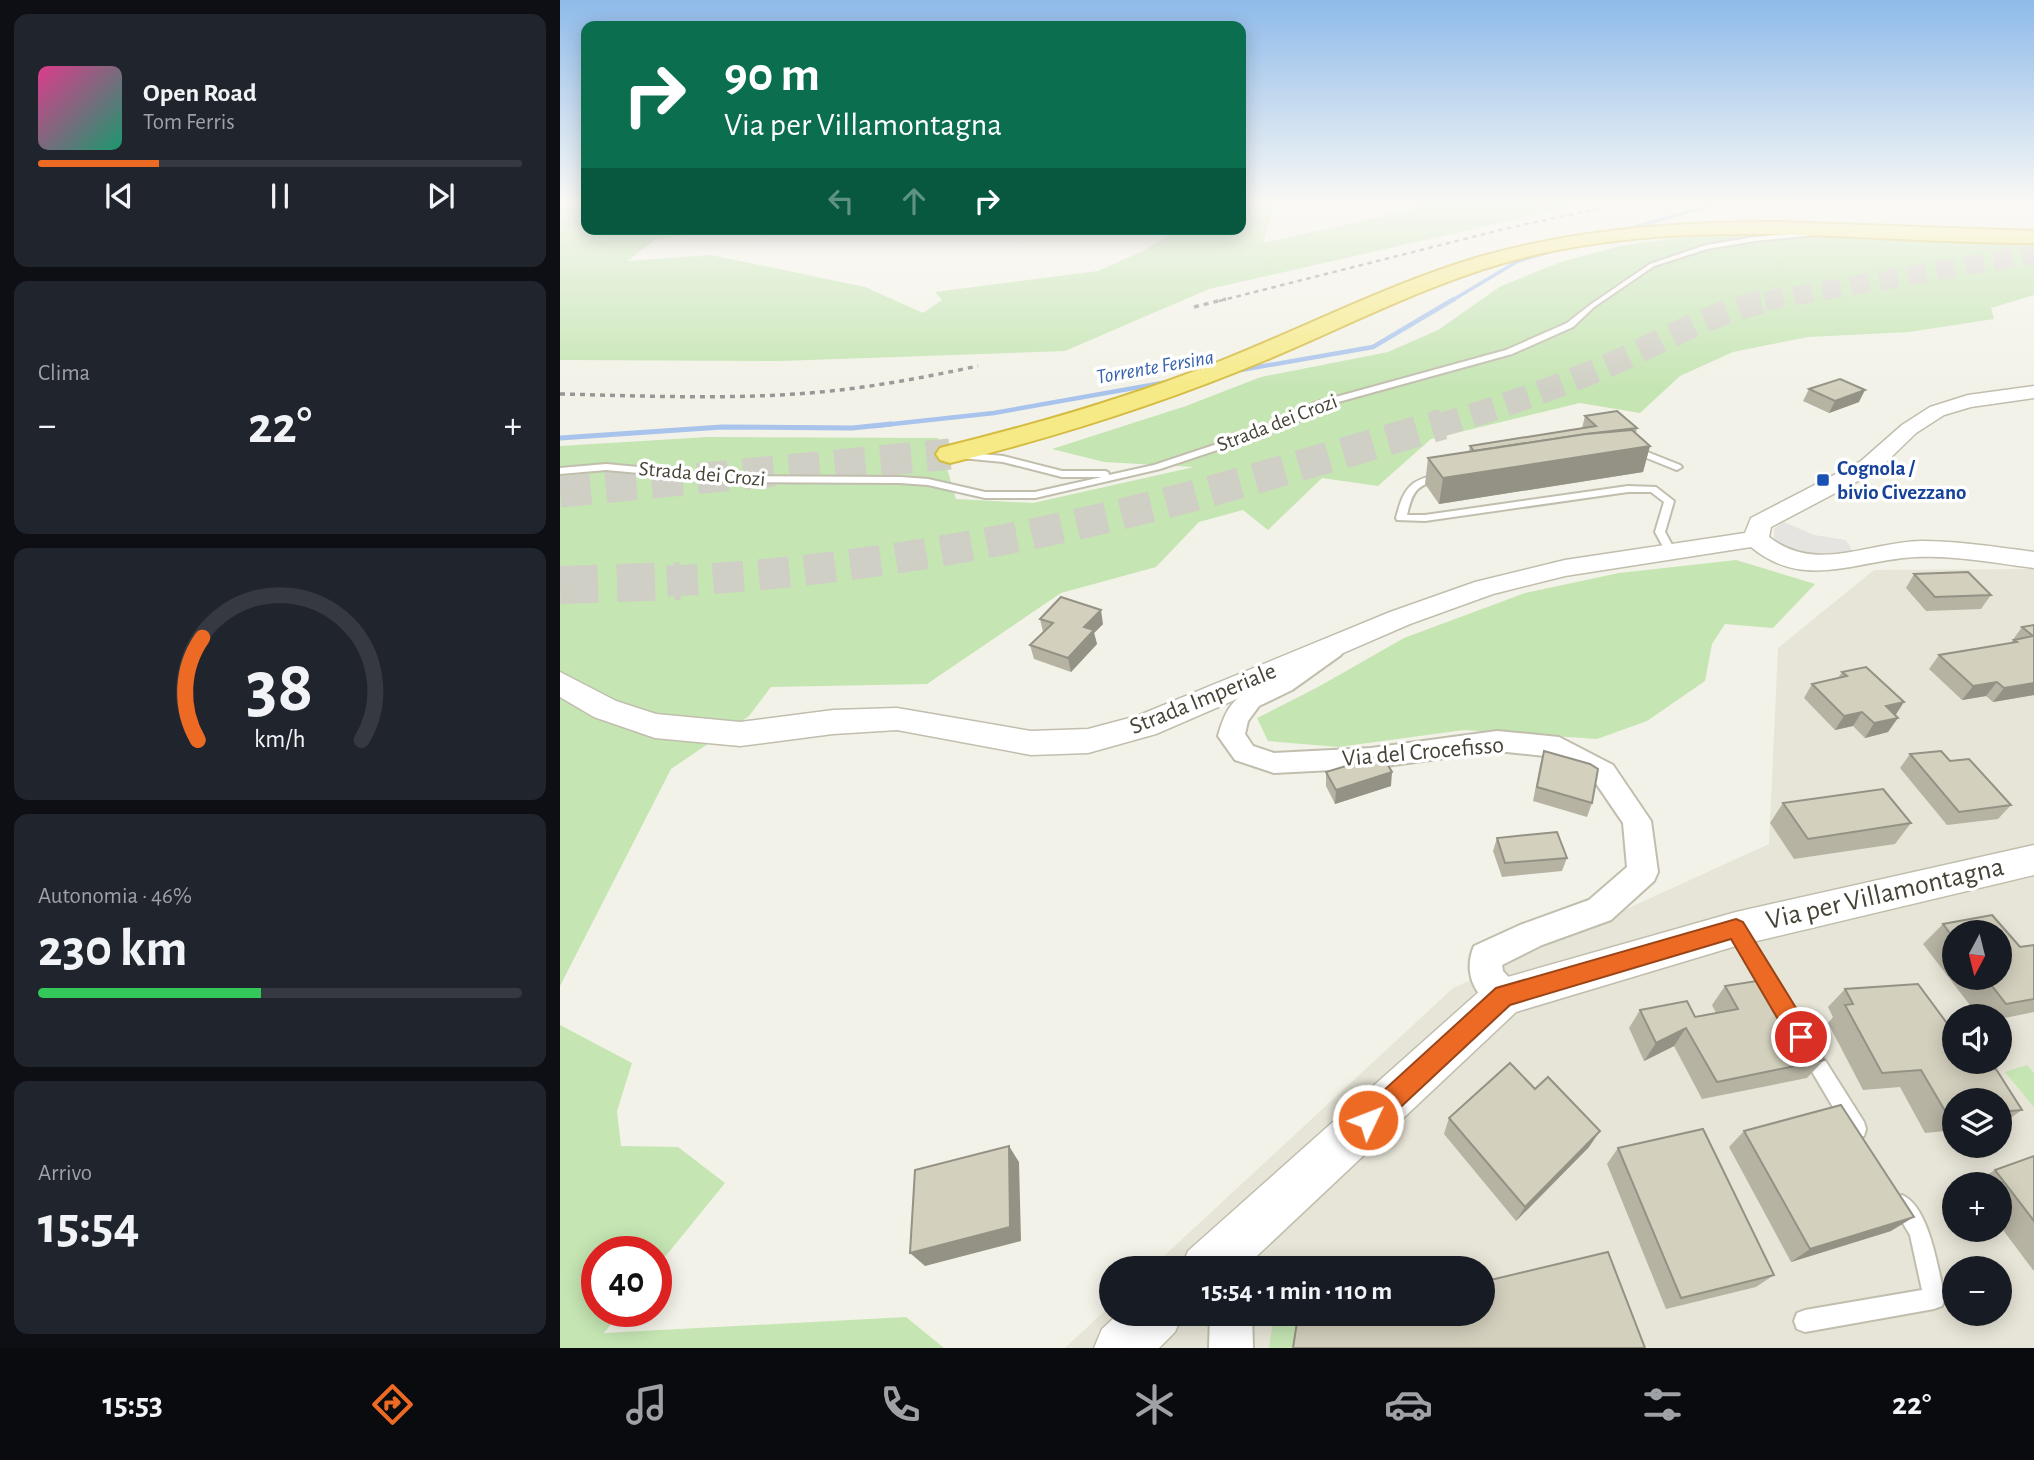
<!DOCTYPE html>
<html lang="it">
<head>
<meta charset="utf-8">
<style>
  body { margin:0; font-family:"Alegreya Sans",sans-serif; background:#20242c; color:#f1f3f6; height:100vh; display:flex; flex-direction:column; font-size:26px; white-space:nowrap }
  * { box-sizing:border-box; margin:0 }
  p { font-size:23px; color:#9ea1a6 }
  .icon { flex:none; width:38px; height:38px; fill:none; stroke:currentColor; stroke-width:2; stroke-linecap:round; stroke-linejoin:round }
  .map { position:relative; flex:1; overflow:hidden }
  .drawer { display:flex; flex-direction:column; gap:14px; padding:14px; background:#0d0f14; width:560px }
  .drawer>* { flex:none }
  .hud { position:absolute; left:21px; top:21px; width:665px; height:214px; border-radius:14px; box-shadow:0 4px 18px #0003; background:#0b6e4f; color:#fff; overflow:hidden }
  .needle { width:46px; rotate:187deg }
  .tools { position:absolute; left:1382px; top:920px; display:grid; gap:14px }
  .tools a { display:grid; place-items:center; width:70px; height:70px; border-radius:50%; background:#171b24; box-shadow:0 4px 18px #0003; font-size:35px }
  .speed { position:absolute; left:21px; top:1236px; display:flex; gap:14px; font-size:35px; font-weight:700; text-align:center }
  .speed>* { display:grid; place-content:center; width:91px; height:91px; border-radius:50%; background:#171b24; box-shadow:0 4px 18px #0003; line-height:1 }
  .speed .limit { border:10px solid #d22; background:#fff; color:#111 }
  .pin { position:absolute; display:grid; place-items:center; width:60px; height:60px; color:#fff; margin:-30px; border:4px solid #fff; border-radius:50%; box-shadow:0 2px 7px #0007 }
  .me { position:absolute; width:77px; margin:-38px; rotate:47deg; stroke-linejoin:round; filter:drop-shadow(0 0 5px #0008) }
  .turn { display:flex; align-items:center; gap:24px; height:147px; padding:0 28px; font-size:32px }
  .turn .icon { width:91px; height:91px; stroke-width:2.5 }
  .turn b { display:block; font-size:49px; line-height:60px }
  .lanes { display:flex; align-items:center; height:66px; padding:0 28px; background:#0003; justify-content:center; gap:35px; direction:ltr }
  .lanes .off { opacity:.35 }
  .big { font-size:52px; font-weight:700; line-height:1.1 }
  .drawer .card { flex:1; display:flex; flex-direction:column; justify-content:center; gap:10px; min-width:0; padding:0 24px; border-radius:14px; background:#20242c }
  .drawer .dial { align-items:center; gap:0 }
  .dial svg { height:182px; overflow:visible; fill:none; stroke:#363941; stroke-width:7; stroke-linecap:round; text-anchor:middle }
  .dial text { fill:#f1f3f6; stroke:none }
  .song { display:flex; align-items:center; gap:21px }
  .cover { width:84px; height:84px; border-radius:10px; background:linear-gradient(135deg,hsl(330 70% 55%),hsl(160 70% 35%)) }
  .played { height:7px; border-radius:4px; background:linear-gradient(90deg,#ed6a25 25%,#363941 25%) }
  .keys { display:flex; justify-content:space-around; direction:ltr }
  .heat { display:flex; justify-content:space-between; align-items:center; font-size:38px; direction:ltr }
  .charge { height:10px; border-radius:5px; background:linear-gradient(90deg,#34c759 46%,#363941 0) }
  .trip { position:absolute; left:539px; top:1256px; width:396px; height:70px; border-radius:35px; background:#171b24; box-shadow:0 4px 18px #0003; font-weight:700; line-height:70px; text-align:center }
  .menu { display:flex; height:112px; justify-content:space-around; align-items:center; background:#090b0e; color:#9ea1a6 }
  .menu .icon { width:49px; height:49px }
  .menu .selected { color:#ed6a25 }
  .menu b { font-size:32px; color:#f1f3f6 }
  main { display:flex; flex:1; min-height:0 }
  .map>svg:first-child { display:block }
</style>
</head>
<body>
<main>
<section class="drawer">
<div class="card">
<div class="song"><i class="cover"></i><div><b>Open Road</b><p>Tom Ferris</p></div></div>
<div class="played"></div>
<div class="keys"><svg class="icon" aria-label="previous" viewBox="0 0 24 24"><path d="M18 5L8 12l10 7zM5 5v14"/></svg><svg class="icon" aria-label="pause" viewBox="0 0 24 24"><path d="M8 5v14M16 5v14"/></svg><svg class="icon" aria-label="next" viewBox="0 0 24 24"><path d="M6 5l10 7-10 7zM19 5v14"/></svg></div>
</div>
<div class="card"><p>Clima</p>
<div class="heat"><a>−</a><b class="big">22°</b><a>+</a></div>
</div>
<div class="card dial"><svg viewBox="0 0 100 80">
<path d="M14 69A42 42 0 1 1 86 69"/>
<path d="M14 69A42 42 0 0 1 16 24" stroke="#ed6a25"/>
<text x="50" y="56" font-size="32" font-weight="700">38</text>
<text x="50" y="72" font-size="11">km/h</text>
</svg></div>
<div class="card"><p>Autonomia · 46%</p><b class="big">230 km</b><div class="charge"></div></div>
<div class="card"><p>Arrivo</p><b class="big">15:54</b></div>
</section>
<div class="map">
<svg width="1474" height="1348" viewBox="0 0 1474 1348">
  <rect width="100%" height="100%" fill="#f3f2e8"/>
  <path fill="#e7e5d7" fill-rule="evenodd" d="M1474,569V1348H505L551,1305V1314H922V1269H590L893,988L1209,844L1218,648L1314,570ZM1395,933H1440V978H1395ZM1395,1017H1440V1062H1395ZM1395,1101H1440V1146H1395ZM1395,1185H1440V1230H1395ZM1395,1269H1440V1314H1395Z"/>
  <g fill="#c5e5b3">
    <polygon points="681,201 715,201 703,243 846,211 863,201 1036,201 649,289 505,351 221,361 0,360 0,207 26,202 26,229 118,229 139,232 95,240 67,261 151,255 305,287 363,313 382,300 375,292 538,271 585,250 618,229 681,229"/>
    <polygon points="1144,235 1332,237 1474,242 1474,295 1431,308 1434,319 1349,332 1248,337 1173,352 1120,376 1080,413 1020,403 871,439 818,486 762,478 708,530 683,510 639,522 596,567 501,593 367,684 211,687 189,716 111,769 0,986 0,446 148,437 378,438 396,499 473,503 634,467 544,462 492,449 626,406 701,377 828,352 878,330 941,286 1001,262 1064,245"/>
    <polygon points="1176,560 1255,584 1213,628 1165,624 1152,644 1145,681 1087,721 1037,739 904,730 778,747 708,741 697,718 758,687 844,638 965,593 1059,573"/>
    <polygon points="0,1025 72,1063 57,1111 61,1146 118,1147 165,1183 96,1268 96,1251 37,1251 37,1311 61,1311 44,1333 346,1317 384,1348 0,1348"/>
    <polygon points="1467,1065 1474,1073 1474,1107 1445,1072"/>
    <polygon points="714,1314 748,1314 752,1319 751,1332 735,1348 709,1348"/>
  </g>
  <polygon fill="#e5e4e0" points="1224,522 1254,535 1286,540 1294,553 1258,558 1236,555 1214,541 1214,529"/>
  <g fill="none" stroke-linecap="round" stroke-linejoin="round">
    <g stroke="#a8c3ec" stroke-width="3.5">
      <polyline points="1439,201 1474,204"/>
      <polyline points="1062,231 1165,201"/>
      <polyline points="891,301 958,261 996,250"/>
    </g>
    <g stroke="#a8c3ec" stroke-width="4.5">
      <polyline points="675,371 813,347 894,299"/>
      <polyline points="314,426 434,413 608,382"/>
    </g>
    <polyline stroke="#a8c3ec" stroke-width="5" points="0,438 162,427 292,428 331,424"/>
    <polyline stroke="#d0cfc5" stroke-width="19" stroke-dasharray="19 10" stroke-linecap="butt" points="1205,301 1474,254"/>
    <path stroke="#d0cfc5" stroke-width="24" stroke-dasharray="24 12" stroke-linecap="butt" d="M877,426C929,411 981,393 1030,373C1093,348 1148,311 1215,299"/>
    <g stroke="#d0cfc5" stroke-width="31" stroke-dasharray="31 15" stroke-linecap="butt">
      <polyline points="0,492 390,454"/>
      <path d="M61,583C252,578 444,546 629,497C714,474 799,448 883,424"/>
    </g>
    <polyline stroke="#d0cfc5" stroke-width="38" stroke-dasharray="38 19" stroke-linecap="butt" points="0,585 120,581"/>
    <g stroke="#c1beae" stroke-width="4">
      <g id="service">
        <polygon points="1253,232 1255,235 1195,241 1147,249 1094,266 1034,307 1013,327 952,354 760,407 732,425 600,469 475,498 425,498 368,485 340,483 177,482 46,470 0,474 0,468 46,464 177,476 340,477 368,479 425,492 475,492 542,477 502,477 443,462 401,458 396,455 401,452 443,456 502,471 545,471 548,472 549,475 594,465 726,421 754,403 946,350 1007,323 1030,305 1090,264 1146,245 1195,237"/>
        <polygon points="1075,447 1120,465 1122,467 1117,470 1114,469 1072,452 1070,450"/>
        <path d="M880,474L883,475V479C857,485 853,489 847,515H865L1068,486L1096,487L1114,501L1105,532L1116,552L1115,554H1107L1095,532L1104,502L1091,492H1068L865,521L837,520L836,518C844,488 849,480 880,474Z"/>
        <polygon points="1178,925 1184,927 1232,1006 1235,1012 1232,1018 1226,1020 1220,1018 1172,937 1170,932 1172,927"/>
        <polygon points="1250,1043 1256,1046 1304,1122 1306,1129 1304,1136 1297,1138 1290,1136 1244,1058 1241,1052 1244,1046"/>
        <path d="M1342,1195C1370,1207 1378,1271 1385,1298L1382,1306L1374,1309L1245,1332L1237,1329L1234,1321L1237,1313L1245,1310L1362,1290L1350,1235L1332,1205L1335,1198Z"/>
      </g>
    </g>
    <g stroke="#c1beae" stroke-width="4">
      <g id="minor">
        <path d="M773,641L781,643L785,649L781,655L732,690L699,706L688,721L685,734L693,746L714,753L811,748L937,731L999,737L1053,765L1091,821L1098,872L1094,881L1051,920L982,945L942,965L943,971L956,985L961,996L956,1007L944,1012C916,1001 902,974 914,946L960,925L1029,900L1067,867L1063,823L1033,779L994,757L937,751L811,768L714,773L675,760L658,736C669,696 680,697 713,678C731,668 748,655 765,643Z"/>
        <polygon points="650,1314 692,1314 693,1348 649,1348"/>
      </g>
    </g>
    <g stroke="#c1beae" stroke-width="3">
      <g id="tertiary">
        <path d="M1474,386V398L1411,407L1384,415L1356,433L1317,471L1211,527L1209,537C1257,574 1307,542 1361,541C1399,541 1436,547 1474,552V568C1435,563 1395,555 1356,557C1296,560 1244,591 1191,547L1005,576L933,594L850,624L596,734L528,753L471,755L337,730L273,734L180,746L95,738L34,717L0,697V672L56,701L96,714L180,722L273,710L337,708L471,731L528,729L577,716L830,612L915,582L1005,560L1185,533L1191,518L1301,461L1342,425L1370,407L1408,395Z"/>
        <polygon points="1474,845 1474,875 1176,946 956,1012 683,1269 621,1269 628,1251 930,982 1176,912"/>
        <polygon points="558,1314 623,1314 615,1332 599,1348 534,1348 542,1329"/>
      </g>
    </g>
    <g stroke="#d4bb41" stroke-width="4">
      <path id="trunk" d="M1218,222L1474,231V243C1305,243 1142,216 974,255C880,277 794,323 706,360C603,403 499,436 390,463L380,460L376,454L380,448C473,425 564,399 653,364C742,329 828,284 919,257C1017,229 1117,222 1218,222Z"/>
    </g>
    <use href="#service" fill="#fff" fill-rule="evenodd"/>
    <use href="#minor" fill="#fff" fill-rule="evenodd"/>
    <use href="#tertiary" fill="#fff" fill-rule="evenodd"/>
    <use href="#trunk" fill="#f6ea86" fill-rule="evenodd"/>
    <polyline stroke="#979797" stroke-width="2.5" stroke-dasharray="4.5 4.5" stroke-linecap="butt" points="659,301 944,229 1073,201"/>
    <g stroke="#979797" stroke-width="3.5" stroke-dasharray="5 5" stroke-linecap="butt">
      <polyline points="634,307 666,299"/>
      <path d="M0,394C87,396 174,400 261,392C314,387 366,377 418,366"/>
    </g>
  </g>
  <g fill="#b6b3a3" fill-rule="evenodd">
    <polygon points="1249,389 1299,402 1269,413 1243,401"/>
    <polygon points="1025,416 1077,428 1076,433 1090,446 1083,472 879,504 865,484 868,458 909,452 910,446 1022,428"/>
    <polygon points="1354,574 1431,595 1421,609 1366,611 1346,588"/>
    <polygon points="480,619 543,624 534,633 537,644 511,672 474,659 470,645 483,632"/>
    <polygon points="1474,625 1474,695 1433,702 1426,696 1402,700 1369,669 1379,655 1452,643 1452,641 1462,627"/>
    <polygon points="1282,672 1335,715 1328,732 1305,738 1293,726 1275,730 1244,698 1252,684 1278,678"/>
    <polygon points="984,751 1032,803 1027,817 973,801 980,765"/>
    <polygon points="1350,754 1390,761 1451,805 1438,819 1387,825 1340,768"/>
    <polygon points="766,772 831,786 775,804 766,786"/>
    <polygon points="1223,803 1351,823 1335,844 1234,859 1210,823"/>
    <polygon points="937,838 1007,858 1002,871 942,877 933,851"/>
    <path d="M1383,924L1460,947L1474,945V1012L1440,1019V1017H1419L1363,944ZM1395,933L1440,978H1395Z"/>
    <polygon points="1165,986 1215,1000 1264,1060 1247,1078 1142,1099 1114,1046 1084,1061 1069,1028 1080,1010 1135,1017 1156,1013 1152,1005"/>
    <polygon points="1285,989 1419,1070 1462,1110 1440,1125 1440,1101 1395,1101 1395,1130 1365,1133 1340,1087 1303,1090 1268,1023 1273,1017 1268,1007"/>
    <polygon points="889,1118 1029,1147 956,1221 884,1134"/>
    <polygon points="1184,1131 1331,1231 1231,1262 1169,1147"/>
    <polygon points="1058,1148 1214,1275 1196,1287 1106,1309 1047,1164"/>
    <polygon points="1474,1156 1474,1270 1473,1270 1440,1226 1440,1185 1410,1185 1435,1170"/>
  </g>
  <g fill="#949285">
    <polygon points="1305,390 1299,402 1269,413 1275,401"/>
    <polygon points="1090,446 1083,472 879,504 883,478"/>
    <polygon points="541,610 543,624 534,633 537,644 511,672 508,658 524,627"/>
    <polygon points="1437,682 1426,696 1402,700 1413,686"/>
    <polygon points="1474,683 1474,695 1433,702 1444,688"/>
    <polygon points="1344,702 1335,716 1326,706"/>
    <polygon points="1302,712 1293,726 1275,730 1284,716"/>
    <polygon points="1338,718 1328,732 1305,738 1314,723"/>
    <polygon points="832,772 831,786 775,804 776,790"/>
    <polygon points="1126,1028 1114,1046 1084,1061 1096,1043"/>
    <polygon points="1040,1131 1029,1147 956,1221 965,1207"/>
    <polygon points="449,1146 459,1162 461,1241 365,1266 350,1253"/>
    <polygon points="1354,1217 1331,1231 1231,1262 1250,1249"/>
  </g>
  <g fill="#d4d0be" stroke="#949285" stroke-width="2">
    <polygon points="1280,379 1305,390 1275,401 1249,389"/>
    <polygon points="1057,411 1077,428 1026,434 914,451 910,446 1036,426 1025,416"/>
    <polygon points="1072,430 1090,446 883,478 868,458 1026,434"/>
    <polygon points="1408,572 1431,595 1375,597 1354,574"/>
    <polygon points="501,597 541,610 524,627 534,630 508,658 470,645 493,623 480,619"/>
    <polygon points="1474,625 1474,683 1444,688 1437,682 1413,686 1379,655 1457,642 1454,640 1473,636 1462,627"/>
    <polygon points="1306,667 1344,702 1326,706 1338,718 1314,723 1302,712 1284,716 1252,684 1287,676 1282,672"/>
    <polygon points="984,751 1030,764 1038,769 1032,803 977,787"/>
    <polygon points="1381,751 1390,761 1409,759 1451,805 1399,812 1350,754"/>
    <polygon points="822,755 832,772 776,790 766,772"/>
    <polygon points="1323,789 1351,823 1248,839 1223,803"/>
    <polygon points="997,832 1007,858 945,863 937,838"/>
    <polygon points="1432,915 1460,947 1474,945 1474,999 1446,1004 1426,978 1440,978 1440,933 1395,933 1395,940 1383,924"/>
    <polygon points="1203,980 1215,1000 1226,998 1264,1060 1157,1082 1126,1028 1096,1043 1080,1010 1127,1001 1135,1017 1178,1009 1165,986"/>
    <polygon points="1358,984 1389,1026 1393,1028 1395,1030 1395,1062 1414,1062 1419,1070 1436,1069 1462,1110 1440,1112 1440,1101 1395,1101 1395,1116 1388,1116 1361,1070 1322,1073 1285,1005 1293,1004 1285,989"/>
    <polygon points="950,1063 975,1089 988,1077 1040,1131 965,1207 889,1118"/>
    <polygon points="1281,1105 1354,1217 1250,1249 1184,1131"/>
    <polygon points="1143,1129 1214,1275 1121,1298 1058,1148"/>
    <polygon points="449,1146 450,1227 350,1253 355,1170"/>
    <polygon points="1474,1156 1474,1221 1435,1170"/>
    <polygon points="1048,1252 1085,1348 733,1348 737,1322 779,1314 922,1314 922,1282"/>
    <polygon points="885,1259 888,1269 843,1269"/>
  </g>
  <linearGradient id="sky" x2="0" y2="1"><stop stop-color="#8ebaea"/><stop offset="0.52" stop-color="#faf9f5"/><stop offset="1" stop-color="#faf9f5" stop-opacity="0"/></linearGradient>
  <rect width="1474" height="390" fill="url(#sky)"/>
  <polygon fill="#ed6a25" stroke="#9a4518" stroke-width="2" points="1176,919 1183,922 1249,1029 1252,1037 1249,1045 1241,1048 1233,1045 1171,939 950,1005 817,1129 808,1132 800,1129 796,1120 800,1112 936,988"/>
  <rect fill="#1a4fb4" stroke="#fff" stroke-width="2.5" x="1256" y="473" width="14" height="14" rx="3.5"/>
  <g text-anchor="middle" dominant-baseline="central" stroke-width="7" stroke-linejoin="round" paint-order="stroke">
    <g font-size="21" font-style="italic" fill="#3663ac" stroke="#fff">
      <text transform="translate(595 367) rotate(-10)">Torrente Fersina</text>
    </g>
    <g font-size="21" fill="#464337" stroke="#fff">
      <text transform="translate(717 423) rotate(-21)">Strada dei Crozi</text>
      <text transform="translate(142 474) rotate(5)">Strada dei Crozi</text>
    </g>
    <g font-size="21" font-weight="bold" fill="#164399" stroke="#fff" text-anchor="start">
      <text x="1277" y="468">Cognola /<tspan x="1277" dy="24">bivio Civezzano</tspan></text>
    </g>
    <g font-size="24" fill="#464337" stroke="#fff">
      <text transform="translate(643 699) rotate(-22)">Strada Imperiale</text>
      <text transform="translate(863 752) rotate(-5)">Via del Crocefisso</text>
    </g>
    <g font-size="28" fill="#464337" stroke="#fff">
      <text transform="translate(1325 894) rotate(-13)">Via per Villamontagna</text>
    </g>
  </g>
</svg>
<div class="tools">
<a><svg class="needle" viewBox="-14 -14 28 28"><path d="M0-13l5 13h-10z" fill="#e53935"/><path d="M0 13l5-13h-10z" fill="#9ea1a6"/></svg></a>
<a><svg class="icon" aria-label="sound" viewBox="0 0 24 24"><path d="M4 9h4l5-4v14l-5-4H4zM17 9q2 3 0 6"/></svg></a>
<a><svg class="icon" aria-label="layers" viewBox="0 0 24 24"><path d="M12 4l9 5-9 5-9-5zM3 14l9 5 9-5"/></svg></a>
<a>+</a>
<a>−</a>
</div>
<div class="speed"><div class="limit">40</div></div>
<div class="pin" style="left:1241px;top:1037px;background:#d93025"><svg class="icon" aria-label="arrive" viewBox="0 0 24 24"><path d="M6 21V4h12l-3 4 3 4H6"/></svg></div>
<svg class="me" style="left:808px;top:1120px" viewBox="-20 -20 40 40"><circle r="17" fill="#ed6a25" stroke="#fff" stroke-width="3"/><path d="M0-11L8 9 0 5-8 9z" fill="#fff"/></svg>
<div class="trip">15:54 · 1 min · 110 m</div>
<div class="hud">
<div class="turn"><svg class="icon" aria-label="right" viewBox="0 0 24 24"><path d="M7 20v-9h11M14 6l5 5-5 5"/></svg><div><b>90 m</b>Via per Villamontagna</div></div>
<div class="lanes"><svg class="icon off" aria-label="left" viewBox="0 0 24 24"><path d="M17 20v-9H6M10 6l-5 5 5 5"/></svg><svg class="icon off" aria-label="ahead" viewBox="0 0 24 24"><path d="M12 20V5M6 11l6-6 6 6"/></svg><svg class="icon" aria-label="right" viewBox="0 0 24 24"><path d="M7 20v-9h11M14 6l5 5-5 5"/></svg></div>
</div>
</div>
</main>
<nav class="menu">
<b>15:53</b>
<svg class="icon selected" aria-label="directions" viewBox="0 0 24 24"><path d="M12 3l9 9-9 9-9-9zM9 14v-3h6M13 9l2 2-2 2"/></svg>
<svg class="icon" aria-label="music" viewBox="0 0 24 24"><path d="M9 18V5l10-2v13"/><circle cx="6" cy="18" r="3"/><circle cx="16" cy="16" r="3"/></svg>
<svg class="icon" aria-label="phone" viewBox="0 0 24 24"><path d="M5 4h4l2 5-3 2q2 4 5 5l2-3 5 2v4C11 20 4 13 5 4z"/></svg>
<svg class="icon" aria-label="climate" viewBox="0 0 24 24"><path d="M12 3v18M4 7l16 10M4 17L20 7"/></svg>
<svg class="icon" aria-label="car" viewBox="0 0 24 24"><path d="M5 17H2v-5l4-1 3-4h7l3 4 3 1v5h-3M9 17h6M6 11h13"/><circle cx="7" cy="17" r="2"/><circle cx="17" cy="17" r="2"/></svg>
<svg class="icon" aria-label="filters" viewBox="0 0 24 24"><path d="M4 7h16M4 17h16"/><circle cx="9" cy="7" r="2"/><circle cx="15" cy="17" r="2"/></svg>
<b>22°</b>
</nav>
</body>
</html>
